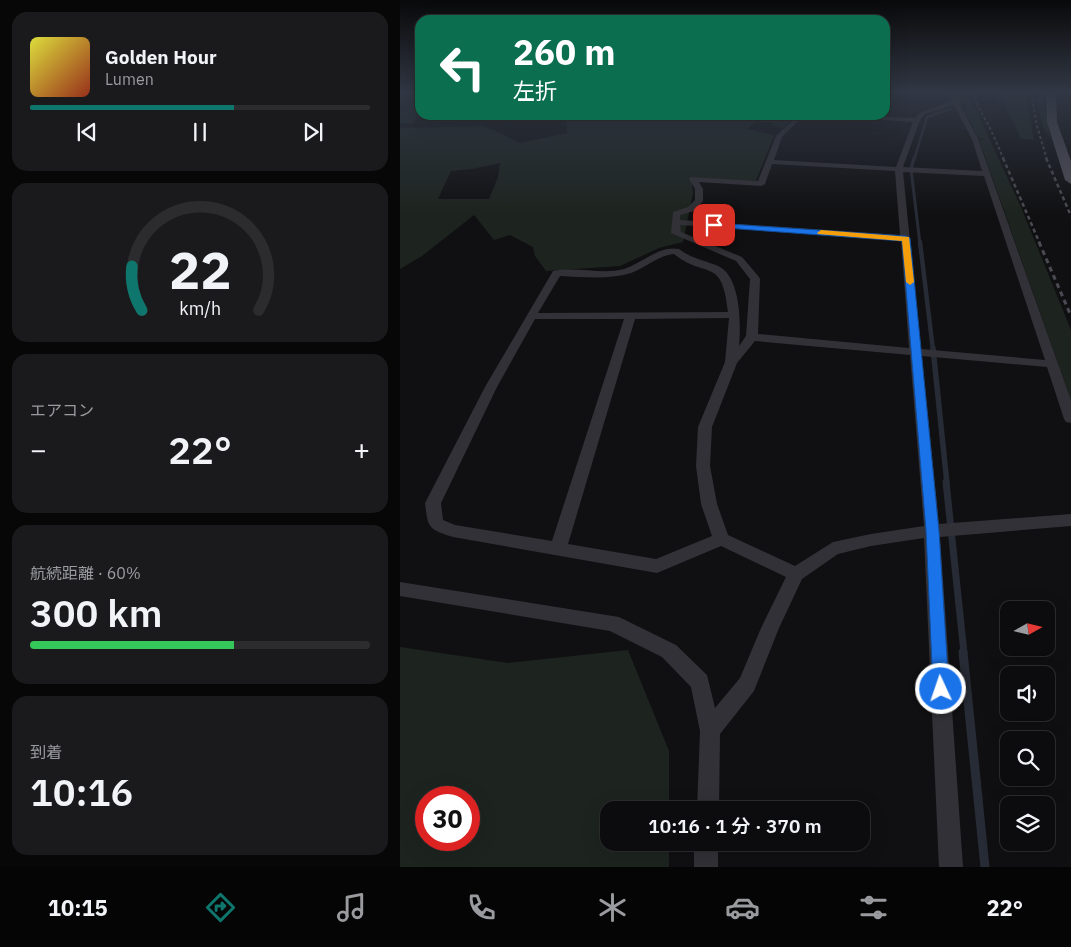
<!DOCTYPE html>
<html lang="ja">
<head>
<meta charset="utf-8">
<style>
  body { margin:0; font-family:"IBM Plex Sans","Noto Sans JP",sans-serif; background:#1a1a1c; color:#f1f3f6; height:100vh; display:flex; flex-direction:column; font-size:19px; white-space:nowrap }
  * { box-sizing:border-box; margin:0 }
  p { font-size:16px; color:#9a9b9e }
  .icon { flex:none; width:28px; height:28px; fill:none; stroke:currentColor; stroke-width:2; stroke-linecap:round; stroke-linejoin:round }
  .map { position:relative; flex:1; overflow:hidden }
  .side { display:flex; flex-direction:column; gap:12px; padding:12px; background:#070708; width:400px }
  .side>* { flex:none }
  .banner { position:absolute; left:15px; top:15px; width:475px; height:105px; border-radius:15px; box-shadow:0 5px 20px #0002,0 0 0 1px #2c2c2e; background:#0b6e4f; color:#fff; overflow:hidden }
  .needle { width:32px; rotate:82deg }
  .tools { position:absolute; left:600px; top:601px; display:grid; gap:10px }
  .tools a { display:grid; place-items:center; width:55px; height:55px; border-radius:10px; background:#0c0c0e; box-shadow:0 5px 20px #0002,0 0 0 1px #2c2c2e; font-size:25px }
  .speed { position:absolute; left:15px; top:786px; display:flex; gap:10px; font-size:25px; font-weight:700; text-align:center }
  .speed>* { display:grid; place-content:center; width:65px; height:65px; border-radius:50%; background:#0c0c0e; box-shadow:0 5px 20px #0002,0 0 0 1px #2c2c2e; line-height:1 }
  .speed .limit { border:8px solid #d22; background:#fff; color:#111 }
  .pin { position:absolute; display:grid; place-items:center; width:42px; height:42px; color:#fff; margin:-21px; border-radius:10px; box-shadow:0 2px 8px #0006 }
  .me { position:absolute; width:55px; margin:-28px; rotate:357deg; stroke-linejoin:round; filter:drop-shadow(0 0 4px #0008) }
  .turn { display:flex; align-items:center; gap:18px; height:105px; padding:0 15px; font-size:22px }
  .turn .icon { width:65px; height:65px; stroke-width:2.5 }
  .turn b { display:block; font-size:35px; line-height:42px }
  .big { font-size:38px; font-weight:600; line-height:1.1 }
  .side .card { flex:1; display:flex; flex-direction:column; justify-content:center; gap:8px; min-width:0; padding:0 18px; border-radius:15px; background:#1a1a1c }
  .side .dial { align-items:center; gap:0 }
  .dial svg { height:130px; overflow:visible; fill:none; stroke:#2c2c2e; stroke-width:7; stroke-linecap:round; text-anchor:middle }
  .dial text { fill:#f1f3f6; stroke:none }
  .song { display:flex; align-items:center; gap:15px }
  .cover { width:60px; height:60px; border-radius:8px; background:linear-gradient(135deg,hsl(60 70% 55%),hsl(10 70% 35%)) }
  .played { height:5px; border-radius:2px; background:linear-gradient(90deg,#0f766e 60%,#2c2c2e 60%) }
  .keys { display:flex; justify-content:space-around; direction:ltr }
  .heat { display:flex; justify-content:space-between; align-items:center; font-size:28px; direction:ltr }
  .charge { height:8px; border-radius:4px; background:linear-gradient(90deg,#34c759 60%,#2c2c2e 0) }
  .trip { position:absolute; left:200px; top:801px; width:270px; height:50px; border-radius:15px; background:#0c0c0e; box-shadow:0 5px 20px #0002,0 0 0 1px #2c2c2e; font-weight:600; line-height:50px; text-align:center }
  .tab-bar { display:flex; height:80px; justify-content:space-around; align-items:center; background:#050506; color:#9a9b9e }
  .tab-bar .icon { width:35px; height:35px }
  .tab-bar .on { color:#0f766e }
  .tab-bar b { font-size:22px; color:#f1f3f6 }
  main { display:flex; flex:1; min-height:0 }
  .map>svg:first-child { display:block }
</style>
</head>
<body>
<main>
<section class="side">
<div class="card">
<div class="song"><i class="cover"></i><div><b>Golden Hour</b><p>Lumen</p></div></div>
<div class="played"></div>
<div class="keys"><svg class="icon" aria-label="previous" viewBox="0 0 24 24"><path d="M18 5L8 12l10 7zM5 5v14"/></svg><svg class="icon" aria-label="pause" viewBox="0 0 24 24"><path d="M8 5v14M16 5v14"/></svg><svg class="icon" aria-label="next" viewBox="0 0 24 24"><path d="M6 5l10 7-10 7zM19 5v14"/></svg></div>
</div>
<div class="card dial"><svg viewBox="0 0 100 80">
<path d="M14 69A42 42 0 1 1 86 69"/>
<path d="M14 69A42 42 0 0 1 8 42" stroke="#0f766e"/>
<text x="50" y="56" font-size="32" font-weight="700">22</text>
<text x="50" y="72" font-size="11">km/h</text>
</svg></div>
<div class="card"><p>エアコン</p>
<div class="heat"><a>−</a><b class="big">22°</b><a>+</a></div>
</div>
<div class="card"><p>航続距離 · 60%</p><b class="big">300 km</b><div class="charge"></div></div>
<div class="card"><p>到着</p><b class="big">10:16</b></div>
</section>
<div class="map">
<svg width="671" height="867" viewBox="0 0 671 867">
  <rect width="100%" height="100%" fill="#101012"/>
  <g fill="#1d241f" fill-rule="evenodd">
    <polygon points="0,93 20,93 20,109 13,123 0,123"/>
    <polygon points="554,93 565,93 577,112 621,207 671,330 671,400 579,140 585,139 578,138 564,109 567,107 559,103"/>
    <polygon points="599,93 626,93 634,140 621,139"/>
    <path d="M638,93H643L650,138C640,125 638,109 638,93Z"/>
    <path d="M166,115H390L393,117L383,128L372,126L374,123L356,121L348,129L374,135L356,181L291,178L293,193L283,242L259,248L220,266L146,271L135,256L133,247L110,235L94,240L74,215L22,256L0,269V128L84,126L120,143L167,133ZM100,163L98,177L89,199H38L51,171L72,169Z"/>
    <path d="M0,647L108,663L228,650L269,751V810H209V842L269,843V867H0ZM26,798H69V840H26Z"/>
  </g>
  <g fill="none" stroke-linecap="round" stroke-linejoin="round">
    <g stroke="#272b35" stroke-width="2.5">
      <polyline points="597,99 610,93"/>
      <polyline points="514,160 527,117 551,109"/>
    </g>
    <polyline stroke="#272b35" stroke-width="3" points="514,158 511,169 520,244"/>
    <polyline stroke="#272b35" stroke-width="4.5" points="520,242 533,350"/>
    <polyline stroke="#272b35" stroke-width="5.5" points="533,348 547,484"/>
    <polyline stroke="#272b35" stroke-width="7" points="546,482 564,653"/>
    <polyline stroke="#272b35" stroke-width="9" points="563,652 585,867"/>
    <g fill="#323137" fill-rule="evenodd">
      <path d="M548,93H554L578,139L671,400V423L666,422L664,419L647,367L522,356L539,524L671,514V526L540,537L563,867H539L524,538L471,546L438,554L402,579L379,628L354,691L320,734L319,810H297L300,731L291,687L262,657L210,631L0,596V582L219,617L276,645L307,675L315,708L340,678L361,628L386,577L321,546L257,573L53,537C28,529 28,528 25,503L85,387L153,271C176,266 201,275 224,269C243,263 259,245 279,249C292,259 304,260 318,266C341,276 341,325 339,346L346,336L350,279L336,261L271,233L273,212L288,207L295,200V189L289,179L290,177L358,181L376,136L398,115H406L398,121L382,137L374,160L496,167L513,122L440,117L437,115L515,118L521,112L553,101ZM554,105L572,139L582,171L503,167L520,120L525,114ZM372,164L495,171L500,235L280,220V215L294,211L303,201V189L299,182L361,186L365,184ZM503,172L584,176L645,360L521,349ZM280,225L501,240L509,348L358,334L360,279L359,277L342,257L281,232ZM274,254C306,280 322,255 328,312L138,313L160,276C184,277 208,280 231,273C246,268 258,255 274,254ZM329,318L325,362L298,427L296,466L301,504L312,536L256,559L168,544L235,319ZM135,319H224L152,541L55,525L43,520L41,503L97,387ZM355,341L510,355L524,526L471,534L433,542L395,566L328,535L317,504L310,466L312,427L337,363Z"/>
      <rect x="294" y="842" width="24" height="25"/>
    </g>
    <polygon fill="#4d4d56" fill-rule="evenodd" points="646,93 656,93 657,122 671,161 671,184 665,180 647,122"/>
    <g stroke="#4a4a52" stroke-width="2" stroke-dasharray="3 2.5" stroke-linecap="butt">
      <polyline points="571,93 591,130 604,160"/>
      <polyline points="631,93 637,126 647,160"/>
    </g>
    <g stroke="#4a4a52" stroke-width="2.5" stroke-dasharray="4 3" stroke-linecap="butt">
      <polyline points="603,158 640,244"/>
      <polyline points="646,158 671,216"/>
    </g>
    <polyline stroke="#4a4a52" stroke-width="3" stroke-dasharray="5 4" stroke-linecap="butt" points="639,242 671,316"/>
  </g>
  <linearGradient id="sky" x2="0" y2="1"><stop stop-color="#09090a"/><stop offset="0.43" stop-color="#313744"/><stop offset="1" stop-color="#313744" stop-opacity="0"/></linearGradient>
  <rect width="671" height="214" fill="url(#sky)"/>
  <polygon fill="#1a73e8" stroke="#114b97" points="314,223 506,236 510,238 539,531 549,689 547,695 541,697 535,695 533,689 526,531 502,241 312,227 311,225"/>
  <polygon fill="#f59e0b" points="421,230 509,237 514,282 510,285 506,282 502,241 418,234 417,233"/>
</svg>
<div class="tools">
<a><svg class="needle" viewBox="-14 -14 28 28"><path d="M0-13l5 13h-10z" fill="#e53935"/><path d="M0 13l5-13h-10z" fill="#9a9b9e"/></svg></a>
<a><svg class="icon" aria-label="sound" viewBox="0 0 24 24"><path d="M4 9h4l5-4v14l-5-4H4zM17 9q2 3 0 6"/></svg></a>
<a><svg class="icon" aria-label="search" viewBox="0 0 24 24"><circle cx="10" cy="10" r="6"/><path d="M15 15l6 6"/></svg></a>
<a><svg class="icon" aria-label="layers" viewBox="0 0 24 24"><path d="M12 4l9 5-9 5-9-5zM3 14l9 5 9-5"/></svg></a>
</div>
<div class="speed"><div class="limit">30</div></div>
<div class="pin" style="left:314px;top:225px;background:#d93025"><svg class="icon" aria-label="arrive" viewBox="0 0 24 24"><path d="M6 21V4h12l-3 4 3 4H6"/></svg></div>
<svg class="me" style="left:541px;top:689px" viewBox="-20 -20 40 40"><circle r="17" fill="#1a73e8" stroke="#fff" stroke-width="3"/><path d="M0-11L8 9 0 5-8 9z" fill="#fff"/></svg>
<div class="trip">10:16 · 1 分 · 370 m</div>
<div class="banner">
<div class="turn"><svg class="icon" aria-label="left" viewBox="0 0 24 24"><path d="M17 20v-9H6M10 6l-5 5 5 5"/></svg><div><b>260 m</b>左折</div></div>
</div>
</div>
</main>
<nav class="tab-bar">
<b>10:15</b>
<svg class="icon on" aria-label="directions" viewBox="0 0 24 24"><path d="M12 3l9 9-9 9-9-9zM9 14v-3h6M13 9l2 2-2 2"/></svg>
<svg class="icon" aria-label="music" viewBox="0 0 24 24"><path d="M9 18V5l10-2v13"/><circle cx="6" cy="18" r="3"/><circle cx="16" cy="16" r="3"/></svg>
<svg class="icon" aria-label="phone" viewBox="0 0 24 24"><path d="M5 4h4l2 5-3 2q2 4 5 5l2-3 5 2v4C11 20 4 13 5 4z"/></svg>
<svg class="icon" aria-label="climate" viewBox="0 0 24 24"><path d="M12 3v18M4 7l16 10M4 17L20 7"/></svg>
<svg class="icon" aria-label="car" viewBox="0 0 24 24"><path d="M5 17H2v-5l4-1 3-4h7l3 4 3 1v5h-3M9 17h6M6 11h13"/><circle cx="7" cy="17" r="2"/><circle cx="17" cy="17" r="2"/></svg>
<svg class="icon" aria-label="filters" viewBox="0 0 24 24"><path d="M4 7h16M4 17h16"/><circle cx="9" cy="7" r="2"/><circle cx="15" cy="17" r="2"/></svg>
<b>22°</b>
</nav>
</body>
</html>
